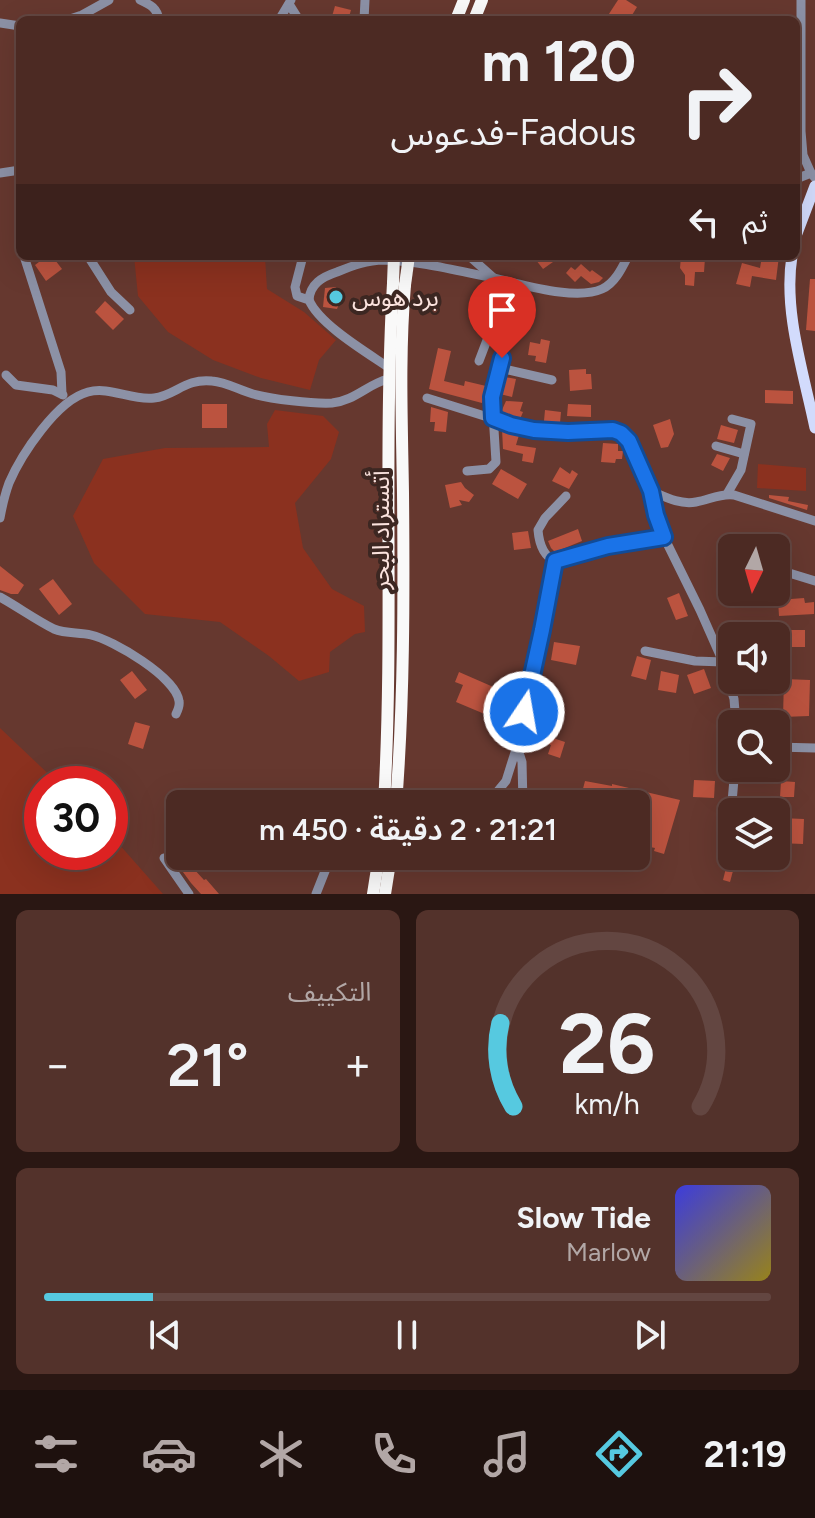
<!DOCTYPE html>
<html lang="ar">
<head>
<meta charset="utf-8">
<style>
  body { margin:0; font-family:Figtree,"Noto Sans Arabic",sans-serif; background:#53322b; color:#f1f3f6; direction:rtl; height:100vh; display:flex; flex-direction:column; font-size:30px; white-space:nowrap }
  * { box-sizing:border-box; margin:0 }
  p { font-size:26px; color:#b2a7a6 }
  .icon { flex:none; width:44px; height:44px; fill:none; stroke:currentColor; stroke-width:2; stroke-linecap:round; stroke-linejoin:round }
  .map { position:relative; height:894px; overflow:hidden; direction:ltr }
  .side { display:flex; flex-direction:column; gap:16px; padding:16px; background:#2a1713; flex:1 }
  .side>* { flex:none }
  .banner { position:absolute; left:16px; top:16px; width:784px; height:244px; border-radius:12px; box-shadow:0 8px 32px #0002,0 0 0 2px #634641; direction:rtl; background:#4c2a23; color:#f1f3f6; overflow:hidden }
  .needle { width:52px; rotate:185deg }
  .buttons { position:absolute; left:718px; top:534px; display:grid; gap:16px }
  .buttons a { display:grid; place-items:center; width:72px; height:72px; border-radius:12px; background:#4c2a23; box-shadow:0 8px 32px #0002,0 0 0 2px #634641; font-size:40px }
  .speed { position:absolute; left:24px; top:766px; display:flex; gap:16px; font-size:40px; font-weight:700; text-align:center }
  .speed>* { display:grid; place-content:center; width:104px; height:104px; border-radius:50%; background:#4c2a23; box-shadow:0 8px 32px #0002,0 0 0 2px #634641; line-height:1 }
  .speed .limit { border:12px solid #d22; background:#fff; color:#111 }
  .pin { position:absolute; display:grid; place-items:center; width:68px; height:68px; color:#fff; margin:-82px -34px; border-radius:50% 50% 50% 0; rotate:-45deg; box-shadow:0 0 8px #0007 }
  .pin .icon { rotate:45deg }
  .me { position:absolute; width:88px; margin:-44px; rotate:12deg; stroke-linejoin:round; filter:drop-shadow(0 0 6px #0008) }
  .turn { display:flex; align-items:center; gap:28px; height:168px; padding:0 32px; font-size:36px }
  .turn .icon { width:104px; height:104px; stroke-width:2.5 }
  .turn b { display:block; font-size:56px; line-height:68px }
  .then { display:flex; align-items:center; height:76px; padding:0 32px; background:#0003; gap:16px; font-size:30px }
  .big { font-size:60px; font-weight:600; line-height:1.1 }
  .side .card { flex:1; display:flex; flex-direction:column; justify-content:center; gap:12px; min-width:0; padding:0 28px; border-radius:12px; background:#53322b }
  .side .dial { align-items:center; gap:0 }
  .dial svg { height:208px; overflow:visible; fill:none; stroke:#634641; stroke-width:7; stroke-linecap:round; text-anchor:middle }
  .dial text { fill:#f1f3f6; stroke:none }
  .song { display:flex; align-items:center; gap:24px }
  .cover { width:96px; height:96px; border-radius:12px; background:linear-gradient(135deg,hsl(240 70% 55%),hsl(50 70% 35%)) }
  .played { height:8px; border-radius:4px; background:linear-gradient(90deg,#56c9e0 15%,#634641 15%) }
  .keys { display:flex; justify-content:space-around; direction:ltr }
  .heat { display:flex; justify-content:space-between; align-items:center; font-size:44px; direction:ltr }
  .side .tiles { flex:1; display:grid; gap:16px; grid-template-columns:1fr 1fr }
  .card:last-child { grid-column:span 2 }
  .trip { position:absolute; left:166px; top:790px; width:484px; height:80px; border-radius:12px; background:#4c2a23; box-shadow:0 8px 32px #0002,0 0 0 2px #634641; font-weight:600; line-height:80px; text-align:center; direction:rtl }
  .dock { display:flex; height:128px; justify-content:space-around; align-items:center; background:#1e110e; color:#b2a7a6 }
  .dock .icon { width:56px; height:56px }
  .dock .current { color:#56c9e0 }
  .dock b { font-size:36px; color:#f1f3f6 }
  .map>svg:first-child { display:block }
</style>
</head>
<body>
<div class="map">
<svg width="815" height="894" viewBox="0 0 815 894">
  <rect width="100%" height="100%" fill="#66382f"/>
  <g fill="#8b311f">
    <polygon points="134,256 265,257 267,289 304,312 336,340 319,360 310,390 261,378 213,360 168,332 138,296"/>
    <polygon points="275,410 323,416 339,432 331,459 295,503 303,548 332,589 364,606 365,632 355,634 330,652 329,672 299,681 269,656 220,622 145,614 94,563 73,516 103,459 165,448 269,447 267,424"/>
    <polygon points="758,464 806,468 806,491 757,488"/>
    <polygon points="0,728 59,784 42,784 42,852 110,852 110,834 163,894 0,894"/>
  </g>
  <g fill="#bb533f">
    <polygon points="618,0 626,0 637,7 629,20 605,20"/>
    <polygon points="335,6 351,10 348,20 331,20"/>
    <polygon points="47,256 52,256 62,269 46,281 35,265"/>
    <polygon points="541,256 549,256 553,262 543,269 536,260"/>
    <polygon points="681,256 705,258 704,272 695,272 694,286 685,285 685,275 680,268"/>
    <polygon points="762,256 779,256 776,280 752,276 750,287 736,284 742,263 760,268"/>
    <polygon points="581,264 590,272 592,270 603,278 599,282 591,284 581,276 575,282 566,273 571,267 575,270"/>
    <polygon points="810,279 815,279 815,331 806,330"/>
    <polygon points="336,287 341,299 337,309 323,307 325,288"/>
    <polygon points="105,301 124,319 113,330 95,312"/>
    <polygon points="541,339 550,341 546,363 535,361 536,356 528,355 530,342 540,344"/>
    <polygon points="438,348 451,351 444,381 464,386 465,381 486,386 482,403 429,389"/>
    <polygon points="586,369 586,374 591,374 592,389 570,391 569,370"/>
    <polygon points="505,377 516,379 512,397 500,394"/>
    <polygon points="765,390 793,391 793,404 765,403"/>
    <polygon points="506,401 523,402 520,411 523,412 520,419 501,412"/>
    <rect x="202" y="404" width="25" height="24"/>
    <polygon points="568,404 591,405 591,417 567,416"/>
    <polygon points="431,407 448,412 446,432 434,431 435,422 430,422"/>
    <polygon points="545,410 561,412 560,423 544,421"/>
    <polygon points="670,419 674,434 668,447 661,448 653,425"/>
    <polygon points="721,425 738,430 734,443 717,439"/>
    <polygon points="502,429 519,435 516,445 536,448 533,463 522,461 523,454 503,449"/>
    <polygon points="603,443 618,444 618,451 623,451 622,459 616,459 615,463 601,462"/>
    <polygon points="717,454 730,458 723,471 711,465"/>
    <polygon points="560,467 570,474 572,470 578,474 569,489 552,481"/>
    <polygon points="501,469 527,484 518,499 492,484"/>
    <polygon points="461,482 465,488 474,495 469,502 459,500 462,505 450,508 445,485"/>
    <polygon points="769,495 789,497 788,501 808,505 807,510 769,498"/>
    <polygon points="578,529 582,541 555,552 551,548 548,541"/>
    <polygon points="528,531 531,548 514,550 512,533"/>
    <polygon points="724,554 732,556 732,590 724,588 725,582 718,580"/>
    <polygon points="0,566 24,585 18,594 11,594 0,590"/>
    <polygon points="53,579 72,604 59,615 39,589"/>
    <polygon points="679,593 688,616 676,620 667,598"/>
    <polygon points="804,598 805,603 814,602 814,614 779,616 778,600"/>
    <rect x="786" y="630" width="19" height="17"/>
    <polygon points="554,642 580,646 576,665 551,660"/>
    <polygon points="637,656 651,660 646,680 631,676"/>
    <polygon points="704,669 711,688 694,694 687,675"/>
    <polygon points="132,671 147,690 135,699 120,680"/>
    <polygon points="661,671 679,675 676,693 658,690"/>
    <polygon points="459,672 516,697 506,723 456,702 463,685 455,682"/>
    <polygon points="784,679 810,680 809,716 783,717"/>
    <polygon points="135,722 150,726 143,749 128,744"/>
    <polygon points="547,736 565,742 560,758 548,754 551,745 544,743"/>
    <polygon points="694,780 715,781 714,798 693,797"/>
    <polygon points="585,781 612,786 612,784 680,800 664,854 654,851 655,848 636,844 636,804 579,804"/>
    <polygon points="781,781 795,782 794,797 780,797"/>
    <polygon points="780,818 804,819 803,844 779,843"/>
    <polygon points="176,837 180,843 180,856 182,856 204,880 206,879 219,894 201,894 191,883 164,846"/>
    <polygon points="729,856 737,856 730,882 723,880"/>
  </g>
  <g fill="none" stroke-linecap="round" stroke-linejoin="round">
    <g stroke="#8c91a6" stroke-width="9">
      <path d="M140,0C151,5 157,8 159,20"/>
      <polyline points="801,0 801,131 803,155 811,173 815,178"/>
      <polyline points="289,4 299,20"/>
      <polyline points="67,20 82,15 109,0"/>
      <polyline points="279,20 291,0"/>
      <polyline points="364,20 365,0"/>
      <polyline points="0,23 20,26"/>
      <polyline points="0,173 20,170"/>
      <polyline points="796,179 811,173"/>
      <polyline points="24,256 61,372 62,394"/>
      <polyline points="88,256 111,292 130,310"/>
      <path d="M303,256L295,287L297,296L309,300C319,324 366,352 388,367"/>
      <polyline points="613,256 628,257"/>
      <path d="M309,300C310,284 322,277 337,272C352,266 367,260 384,260C420,261 458,271 493,278C522,284 575,301 602,289C615,283 622,268 628,256"/>
      <polyline points="479,361 487,340 503,338"/>
      <polyline points="500,368 552,380"/>
      <polyline points="6,375 16,385 53,390 63,395"/>
      <path d="M427,398L523,428L546,431L613,430L621,433L629,441L651,491C665,497 680,505 696,502C709,500 720,493 734,495L815,521"/>
      <polyline points="716,446 744,454"/>
      <polyline points="467,471 489,469 496,462 492,397 502,358 504,309 503,297 495,279 469,256"/>
      <polyline points="651,491 662,533 700,610 723,662 734,699 736,724"/>
      <polyline points="727,494 741,470 751,424 732,419"/>
      <path d="M0,518C2,507 5,494 9,483C21,455 57,400 88,392C110,386 132,401 154,398C175,396 185,378 212,381C226,382 239,390 253,394C272,399 312,404 332,403C354,401 368,384 388,379"/>
      <polyline points="555,561 608,546 664,537"/>
      <path d="M555,561C543,556 539,542 538,530L545,518L566,496"/>
      <polyline points="776,569 815,581"/>
      <path d="M0,597C18,607 36,620 54,629C66,634 79,632 91,635C113,640 176,677 179,701C180,706 178,710 176,714"/>
      <polyline points="645,651 695,661 723,662"/>
      <polyline points="517,746 522,762 523,804"/>
      <polyline points="776,747 815,748"/>
      <polyline points="732,802 735,768"/>
      <polyline points="487,804 506,781 517,746 542,630 555,561"/>
      <polyline points="164,858 189,894"/>
      <polyline points="316,894 331,856"/>
    </g>
    <g stroke="#d2dbfc" stroke-width="11">
      <polyline points="796,236 815,186"/>
      <path d="M792,256C783,311 804,374 815,428"/>
    </g>
    <g stroke="#f9f9f9" stroke-width="12">
      <polyline points="456,20 464,0"/>
      <polyline points="474,20 482,0"/>
      <path d="M384,804C394,630 383,456 393,283"/>
      <path d="M396,804C404,701 404,596 403,493C402,423 399,355 405,285"/>
      <polyline points="373,894 379,856"/>
      <polyline points="385,894 391,856"/>
    </g>
    <g stroke="#f9f9f9" stroke-width="12">
      <polyline points="393,283 394,256"/>
      <polyline points="405,285 409,256"/>
    </g>
  </g>
  <g fill="none" stroke-linecap="round" stroke-linejoin="round">
    <g stroke="#114b97" stroke-width="20">
      <polyline id="route" points="502,358 492,397 493,418 511,425 534,430 568,432 613,430 621,433 629,441 651,491 656,515 664,537 608,546 555,561 542,630 524,712"/>
    </g>
    <use href="#route" stroke="#1a73e8" stroke-width="14"/>
  </g>
  <circle fill="#56c9e0" stroke="#3c2722" stroke-width="3" cx="336" cy="297" r="8"/>
  <g text-anchor="middle" dominant-baseline="central" stroke-width="8" stroke-linejoin="round" paint-order="stroke">
    <g font-size="24" fill="#fbe3de" stroke="#3c2722" text-anchor="start">
      <text x="352" y="297">برد هوس</text>
    </g>
    <g font-size="24" fill="#fbe3de" stroke="#3c2722">
      <text transform="translate(380 530) rotate(-90)">أتستراد البحر</text>
    </g>
  </g>
</svg>
<div class="buttons">
<a><svg class="needle" viewBox="-14 -14 28 28"><path d="M0-13l5 13h-10z" fill="#e53935"/><path d="M0 13l5-13h-10z" fill="#b2a7a6"/></svg></a>
<a><svg class="icon" aria-label="sound" viewBox="0 0 24 24"><path d="M4 9h4l5-4v14l-5-4H4zM17 9q2 3 0 6"/></svg></a>
<a><svg class="icon" aria-label="search" viewBox="0 0 24 24"><circle cx="10" cy="10" r="6"/><path d="M15 15l6 6"/></svg></a>
<a><svg class="icon" aria-label="layers" viewBox="0 0 24 24"><path d="M12 4l9 5-9 5-9-5zM3 14l9 5 9-5"/></svg></a>
</div>
<div class="speed"><div class="limit">30</div></div>
<div class="pin" style="left:502px;top:358px;background:#d93025"><svg class="icon" aria-label="arrive" viewBox="0 0 24 24"><path d="M6 21V4h12l-3 4 3 4H6"/></svg></div>
<svg class="me" style="left:524px;top:712px" viewBox="-20 -20 40 40"><circle r="17" fill="#1a73e8" stroke="#fff" stroke-width="3"/><path d="M0-11L8 9 0 5-8 9z" fill="#fff"/></svg>
<div class="trip">21:21 · 2 دقيقة · 450 m</div>
<div class="banner">
<div class="turn"><svg class="icon" aria-label="right" viewBox="0 0 24 24"><path d="M7 20v-9h11M14 6l5 5-5 5"/></svg><div><b>120 m</b>Fadous-فدعوس</div></div>
<div class="then">ثم<svg class="icon" aria-label="left" viewBox="0 0 24 24"><path d="M17 20v-9H6M10 6l-5 5 5 5"/></svg></div>
</div>
</div>
<section class="side">
<div class="tiles">
<div class="card dial"><svg viewBox="0 0 100 80">
<path d="M14 69A42 42 0 1 1 86 69"/>
<path d="M14 69A42 42 0 0 1 9 37" stroke="#56c9e0"/>
<text x="50" y="56" font-size="32" font-weight="700">26</text>
<text x="50" y="72" font-size="11">km/h</text>
</svg></div>
<div class="card"><p>التكييف</p>
<div class="heat"><a>−</a><b class="big">21°</b><a>+</a></div>
</div>
<div class="card">
<div class="song"><i class="cover"></i><div><b>Slow Tide</b><p>Marlow</p></div></div>
<div class="played"></div>
<div class="keys"><svg class="icon" aria-label="previous" viewBox="0 0 24 24"><path d="M18 5L8 12l10 7zM5 5v14"/></svg><svg class="icon" aria-label="pause" viewBox="0 0 24 24"><path d="M8 5v14M16 5v14"/></svg><svg class="icon" aria-label="next" viewBox="0 0 24 24"><path d="M6 5l10 7-10 7zM19 5v14"/></svg></div>
</div>
</div>
</section>
<nav class="dock">
<b>21:19</b>
<svg class="icon current" aria-label="directions" viewBox="0 0 24 24"><path d="M12 3l9 9-9 9-9-9zM9 14v-3h6M13 9l2 2-2 2"/></svg>
<svg class="icon" aria-label="music" viewBox="0 0 24 24"><path d="M9 18V5l10-2v13"/><circle cx="6" cy="18" r="3"/><circle cx="16" cy="16" r="3"/></svg>
<svg class="icon" aria-label="phone" viewBox="0 0 24 24"><path d="M5 4h4l2 5-3 2q2 4 5 5l2-3 5 2v4C11 20 4 13 5 4z"/></svg>
<svg class="icon" aria-label="climate" viewBox="0 0 24 24"><path d="M12 3v18M4 7l16 10M4 17L20 7"/></svg>
<svg class="icon" aria-label="car" viewBox="0 0 24 24"><path d="M5 17H2v-5l4-1 3-4h7l3 4 3 1v5h-3M9 17h6M6 11h13"/><circle cx="7" cy="17" r="2"/><circle cx="17" cy="17" r="2"/></svg>
<svg class="icon" aria-label="filters" viewBox="0 0 24 24"><path d="M4 7h16M4 17h16"/><circle cx="9" cy="7" r="2"/><circle cx="15" cy="17" r="2"/></svg>
</nav>
</body>
</html>
